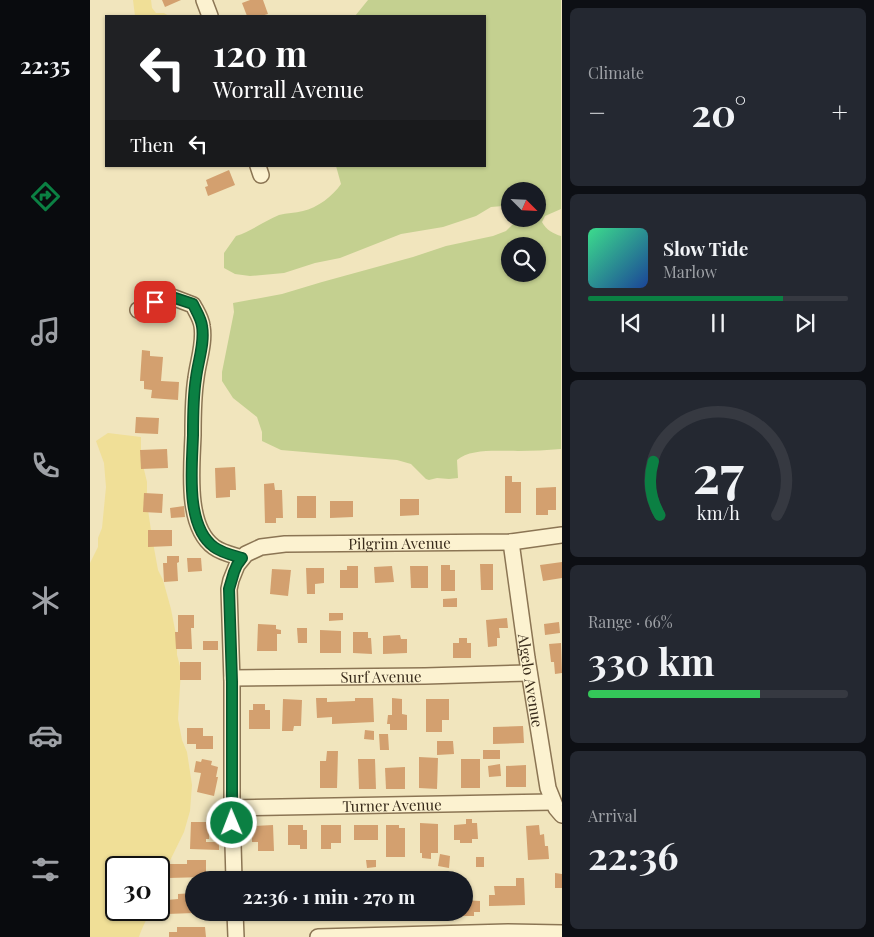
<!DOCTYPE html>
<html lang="en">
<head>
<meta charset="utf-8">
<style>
  body { margin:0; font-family:"Playfair Display",serif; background:#242831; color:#f1f3f6; height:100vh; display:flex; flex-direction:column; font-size:19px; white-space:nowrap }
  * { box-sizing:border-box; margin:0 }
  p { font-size:16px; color:#9ea1a6 }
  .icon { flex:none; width:28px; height:28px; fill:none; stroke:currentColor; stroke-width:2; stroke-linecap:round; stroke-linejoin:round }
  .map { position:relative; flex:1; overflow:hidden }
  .panel { display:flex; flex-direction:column; gap:8px; padding:8px; background:#0d0f14; width:312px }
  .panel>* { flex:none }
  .banner { position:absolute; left:15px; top:15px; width:381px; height:152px; border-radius:0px; box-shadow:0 1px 4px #0004; background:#202124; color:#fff; overflow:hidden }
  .needle { width:32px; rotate:114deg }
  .controls { position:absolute; left:411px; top:182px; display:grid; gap:10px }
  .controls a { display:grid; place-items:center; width:45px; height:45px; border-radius:50%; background:#171b24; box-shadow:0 1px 4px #0004; font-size:25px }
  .speed { position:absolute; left:15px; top:856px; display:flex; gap:10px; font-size:25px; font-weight:700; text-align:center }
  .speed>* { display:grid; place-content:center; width:65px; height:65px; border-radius:50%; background:#171b24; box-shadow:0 1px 4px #0004; line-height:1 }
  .speed .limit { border:2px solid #111; border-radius:8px; background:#fff; color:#111 }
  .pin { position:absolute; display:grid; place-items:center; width:42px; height:42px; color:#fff; margin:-21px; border-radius:10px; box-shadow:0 2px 8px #0006 }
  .me { position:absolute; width:55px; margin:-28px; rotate:359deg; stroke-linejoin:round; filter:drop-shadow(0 0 4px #0008) }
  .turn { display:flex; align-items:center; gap:18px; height:105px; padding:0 25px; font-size:22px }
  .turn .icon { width:65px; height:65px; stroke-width:2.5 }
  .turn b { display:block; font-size:35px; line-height:42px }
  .then { display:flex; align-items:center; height:48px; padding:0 25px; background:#0003; gap:10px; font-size:19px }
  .big { font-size:38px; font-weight:700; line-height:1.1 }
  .panel .card { flex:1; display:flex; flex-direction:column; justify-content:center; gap:8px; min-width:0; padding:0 18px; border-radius:8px; background:#242831 }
  .panel .dial { align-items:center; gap:0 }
  .dial svg { height:130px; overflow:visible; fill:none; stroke:#363941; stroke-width:7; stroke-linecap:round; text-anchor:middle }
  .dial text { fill:#f1f3f6; stroke:none }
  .song { display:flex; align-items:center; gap:15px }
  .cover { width:60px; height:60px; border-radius:8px; background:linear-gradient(135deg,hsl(150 70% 55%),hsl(220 70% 35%)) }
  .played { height:5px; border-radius:2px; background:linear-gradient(90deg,#0b8043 75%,#363941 75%) }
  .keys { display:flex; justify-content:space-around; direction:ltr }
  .heat { display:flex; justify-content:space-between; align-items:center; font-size:28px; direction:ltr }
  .charge { height:8px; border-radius:4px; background:linear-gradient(90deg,#34c759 66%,#363941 0) }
  .trip { position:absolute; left:95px; top:871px; width:288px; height:50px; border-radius:25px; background:#171b24; box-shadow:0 1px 4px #0004; font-weight:700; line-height:50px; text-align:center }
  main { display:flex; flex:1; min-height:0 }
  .menu { display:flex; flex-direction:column; width:90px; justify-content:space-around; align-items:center; background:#090b0e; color:#9ea1a6 }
  .menu .icon { width:35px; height:35px }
  .menu .current { color:#0b8043 }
  .menu b { font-size:22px; color:#f1f3f6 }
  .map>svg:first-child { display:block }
</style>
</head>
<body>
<main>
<nav class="menu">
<b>22:35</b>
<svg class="icon current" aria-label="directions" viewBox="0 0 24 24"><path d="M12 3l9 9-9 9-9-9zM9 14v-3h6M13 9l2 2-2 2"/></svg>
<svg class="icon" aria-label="music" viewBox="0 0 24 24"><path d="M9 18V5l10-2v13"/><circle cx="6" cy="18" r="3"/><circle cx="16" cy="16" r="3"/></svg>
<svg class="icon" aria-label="phone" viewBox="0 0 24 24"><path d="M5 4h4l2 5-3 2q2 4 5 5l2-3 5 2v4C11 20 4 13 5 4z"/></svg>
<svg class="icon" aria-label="climate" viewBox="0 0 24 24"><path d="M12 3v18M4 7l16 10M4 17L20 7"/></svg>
<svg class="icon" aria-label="car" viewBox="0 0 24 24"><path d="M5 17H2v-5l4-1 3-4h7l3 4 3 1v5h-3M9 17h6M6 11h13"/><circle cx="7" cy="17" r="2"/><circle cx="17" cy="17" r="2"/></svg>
<svg class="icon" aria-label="filters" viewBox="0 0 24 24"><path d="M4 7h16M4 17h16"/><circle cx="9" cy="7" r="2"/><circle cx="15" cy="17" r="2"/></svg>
</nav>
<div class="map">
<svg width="472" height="937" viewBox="0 0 472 937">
  <rect width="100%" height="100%" fill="#f1e5bd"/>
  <path fill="#c4d090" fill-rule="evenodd" d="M278,0H471V209L455,216L452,222C456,230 464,234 471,236V449C457,450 443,451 428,451C411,451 380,448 367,460L368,478L359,479L347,478L339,480L336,479L321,464L307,460L191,450L172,441V432L167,417L143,398L132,381V372L144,312L143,303L192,294L232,282L323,257L356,246L403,236L416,231L425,222L423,219H448V191H420V215L413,206L401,207L386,216L353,227L311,234L250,258L225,263L194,273L160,276L145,274L134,268V253L146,236C162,231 174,221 189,215C197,213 205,213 213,211C227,208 243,196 251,184L246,166H395V16H265ZM420,246H448V274H420Z"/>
  <g fill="#f0df97">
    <polygon points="43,0 61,0 62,8 66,13 74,13 79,16 45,16"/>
    <path d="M18,433L51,437V457L57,482V503L62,537L68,570L73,580L81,609L87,640V655L91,670L88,719L92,740L97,752L102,785L100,811L94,832L69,883V868H26V910H60C57,920 52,927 49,937H0V563L8,547V538L12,528L16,487L14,463L6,441Z"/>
  </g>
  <g fill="#d3a06f">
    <polygon points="72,0 91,0 75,7"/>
    <polygon points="160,0 173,0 178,14 171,16 157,16 152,3"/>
    <polygon points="139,170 145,185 118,196 115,187 118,186 116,180"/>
    <polygon points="52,350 60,351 60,356 73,357 71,381 89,382 88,400 61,398 62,390 54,389 54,381 50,381"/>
    <polygon points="46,417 69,418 68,434 45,433"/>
    <polygon points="77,449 78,468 51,469 50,450"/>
    <polygon points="145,467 146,490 140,490 140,497 126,498 125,468"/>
    <polygon points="415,476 422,476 422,482 431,482 431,513 415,513"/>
    <polygon points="184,483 185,490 192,490 193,518 186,518 186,523 175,523 174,484"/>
    <polygon points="466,487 466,510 458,510 458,515 446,515 446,488"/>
    <polygon points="54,493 73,494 72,513 53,512"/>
    <rect x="207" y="496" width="19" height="22"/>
    <polygon points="310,499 329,499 329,515 310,516"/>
    <polygon points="240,501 263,501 263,517 240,518"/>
    <polygon points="94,506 95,517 81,518 80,508"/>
    <polygon points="58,530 82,530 82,546 58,547"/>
    <polygon points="77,556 89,556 89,562 87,563 88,581 74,582 73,563 77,563"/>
    <polygon points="97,558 111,558 112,571 98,572"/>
    <polygon points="472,562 472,578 453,581 450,565"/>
    <polygon points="390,564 403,564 403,590 391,590"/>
    <polygon points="351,565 360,565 360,570 365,570 365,591 351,591"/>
    <polygon points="257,566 268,566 268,588 250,588 250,570 257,570"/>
    <polygon points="302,566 304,582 285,583 284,567"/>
    <polygon points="320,566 338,566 338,588 321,588"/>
    <polygon points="216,568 234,568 234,583 225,584 225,594 217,594"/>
    <polygon points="182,569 201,570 198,596 180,594"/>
    <polygon points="367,598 367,607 353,607 353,599"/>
    <polygon points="239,613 253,613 253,620 239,621"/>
    <polygon points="88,615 104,615 104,628 101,628 102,649 86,649 85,632 88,632"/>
    <polygon points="417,618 418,628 409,628 410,638 407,638 407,646 398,647 396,620"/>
    <polygon points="469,622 470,633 455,635 454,624"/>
    <polygon points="168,624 186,625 186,629 191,630 191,634 187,634 187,651 167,651"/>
    <polygon points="207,628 217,628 217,643 208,643"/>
    <polygon points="230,630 251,631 251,653 230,653"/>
    <polygon points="263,632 278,632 278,638 281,638 282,654 263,653"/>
    <polygon points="310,635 311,639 317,639 317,653 293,654 293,636"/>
    <polygon points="369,638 377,638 377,643 381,643 381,658 363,658 363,643 369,643"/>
    <rect x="113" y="641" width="15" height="9"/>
    <polygon points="471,643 472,673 465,674 464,662 461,662 459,644"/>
    <rect x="90" y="662" width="21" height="18"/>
    <polygon points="226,698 237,698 237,702 265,701 265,698 283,698 284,722 242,724 242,717 227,718"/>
    <polygon points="302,698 312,699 312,714 317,715 317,730 300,730 300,724 297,724 298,715 302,715"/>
    <polygon points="193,699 212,700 211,726 204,726 203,731 192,731"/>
    <polygon points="336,699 359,699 359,720 352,720 352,732 336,732"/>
    <polygon points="163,704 175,704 175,710 180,710 180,729 159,729 159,710 163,710"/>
    <polygon points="433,726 434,743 403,744 403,727"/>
    <polygon points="97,728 113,728 113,736 123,736 123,749 106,749 106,744 97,744"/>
    <polygon points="275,730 284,731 284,740 274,739"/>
    <polygon points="289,734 298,734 299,750 290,750"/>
    <polygon points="347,741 363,741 364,754 347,755"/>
    <rect x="393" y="750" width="17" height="9"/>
    <polygon points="237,751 248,751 247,788 230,788 230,761 236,761"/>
    <polygon points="329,757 348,758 347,789 329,788"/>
    <polygon points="112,759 122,761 121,765 128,767 126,777 128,777 124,796 107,792 111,773 104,772 106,761 111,762"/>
    <polygon points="268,759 285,759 286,789 269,789"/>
    <rect x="371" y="759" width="19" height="29"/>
    <polygon points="410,764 411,776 399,777 398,766"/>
    <polygon points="436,765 436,787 416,787 416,766"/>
    <polygon points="315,767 315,789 296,789 295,768"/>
    <polygon points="376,819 382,819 382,823 387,823 388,839 382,839 382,843 370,843 370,840 364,840 364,825 376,824"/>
    <polygon points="101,822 119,822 119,839 116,839 116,842 129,842 129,850 100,849"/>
    <polygon points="330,823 348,824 348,853 341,853 341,859 332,858 332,853 330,853"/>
    <polygon points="183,825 184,851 168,851 168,842 162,842 162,826"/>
    <polygon points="198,825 213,825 213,830 217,830 217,849 210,849 210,845 198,845"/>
    <polygon points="231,825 251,825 251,843 241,843 241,849 231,849"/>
    <rect x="264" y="825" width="24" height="15"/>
    <polygon points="296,825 309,825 309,828 315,828 315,857 296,857"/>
    <polygon points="449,825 450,835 454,834 455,846 458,846 459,859 438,860 436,826"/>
    <polygon points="350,854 360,856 359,868 348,866"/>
    <rect x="386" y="857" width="8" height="10"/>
    <polygon points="97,860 116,860 116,877 78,878 78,864 97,864"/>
    <polygon points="276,860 286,860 286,867 277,868"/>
    <polygon points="465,873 472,874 472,888 465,888"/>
    <rect x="308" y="876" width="16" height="4"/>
    <polygon points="426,878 434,878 435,905 399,906 399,895 405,895 404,886 426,886"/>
    <polygon points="104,893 104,913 77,914 77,900 88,899 88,894"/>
    <polygon points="374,900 390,901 390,912 384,912 384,916 366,916 366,912 374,912"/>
    <polygon points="297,912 317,912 317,916 312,916 312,919 303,919 303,916 297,916"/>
    <rect x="334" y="912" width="16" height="6"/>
    <polygon points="87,927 115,927 116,937 79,937 79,932 87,932"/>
  </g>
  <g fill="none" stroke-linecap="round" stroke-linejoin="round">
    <g stroke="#8b7554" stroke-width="18">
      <g id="minor">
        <polyline points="114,0 120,16"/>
        <polyline points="168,166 171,175"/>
        <path d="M48,310L65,302L82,297L103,305C106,311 111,318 112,326C115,343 108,361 106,378C103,397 103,416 103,435C102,467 95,526 124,547C132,553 143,555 152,558"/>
        <path id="s1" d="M421,542L437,658L458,788L466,808L472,815"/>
        <path id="s2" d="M142,678L335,676L439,673"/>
        <path id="s3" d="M142,808L463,802"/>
        <path id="s4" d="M144,880L142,808V682L139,589L141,580L147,565L156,554L171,547L195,544L421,542L472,535"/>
        <polyline points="145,912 146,937"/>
        <polyline points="228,937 418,932 472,933"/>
      </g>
    </g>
    <use href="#minor" stroke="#fcf2d0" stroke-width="15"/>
  </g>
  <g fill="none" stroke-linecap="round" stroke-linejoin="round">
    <g stroke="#07532c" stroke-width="12">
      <path id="route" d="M65,302L82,297L103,304C106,311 111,318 112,326C115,343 108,361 106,378C103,397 103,416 103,435C102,467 95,526 124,547C132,553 142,555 152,558L147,565L144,572L139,589L142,682V823"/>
    </g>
    <use href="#route" stroke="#0b8043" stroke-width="9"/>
  </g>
  <g text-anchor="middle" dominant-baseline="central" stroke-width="5" stroke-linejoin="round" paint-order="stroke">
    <g font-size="15" fill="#382b1b" stroke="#f8efcd">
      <text stroke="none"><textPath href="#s4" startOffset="486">Pilgrim Avenue</textPath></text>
      <text stroke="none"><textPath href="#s2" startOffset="149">Surf Avenue</textPath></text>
      <text stroke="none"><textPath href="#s1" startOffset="140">Algelo Avenue</textPath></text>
      <text stroke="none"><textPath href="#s3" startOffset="160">Turner Avenue</textPath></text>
    </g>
  </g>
</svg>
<div class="controls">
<a><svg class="needle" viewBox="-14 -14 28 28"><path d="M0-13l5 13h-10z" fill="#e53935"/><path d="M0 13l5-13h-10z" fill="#9ea1a6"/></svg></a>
<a><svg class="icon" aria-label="search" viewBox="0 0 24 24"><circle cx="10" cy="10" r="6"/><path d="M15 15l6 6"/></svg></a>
</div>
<div class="speed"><div class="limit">30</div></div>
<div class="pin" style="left:65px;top:302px;background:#d93025"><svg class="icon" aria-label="arrive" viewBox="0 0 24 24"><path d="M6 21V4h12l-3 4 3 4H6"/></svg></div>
<svg class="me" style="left:142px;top:823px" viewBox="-20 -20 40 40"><circle r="17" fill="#0b8043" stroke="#fff" stroke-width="3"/><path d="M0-11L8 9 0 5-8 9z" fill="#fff"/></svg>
<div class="trip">22:36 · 1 min · 270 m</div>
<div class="banner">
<div class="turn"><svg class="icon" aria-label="left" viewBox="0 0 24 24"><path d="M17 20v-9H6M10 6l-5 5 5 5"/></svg><div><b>120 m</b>Worrall Avenue</div></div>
<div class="then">Then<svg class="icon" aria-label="left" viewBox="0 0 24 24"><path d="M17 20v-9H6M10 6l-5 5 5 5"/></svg></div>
</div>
</div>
<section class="panel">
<div class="card"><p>Climate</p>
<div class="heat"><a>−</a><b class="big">20°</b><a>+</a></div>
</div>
<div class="card">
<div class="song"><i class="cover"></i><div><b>Slow Tide</b><p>Marlow</p></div></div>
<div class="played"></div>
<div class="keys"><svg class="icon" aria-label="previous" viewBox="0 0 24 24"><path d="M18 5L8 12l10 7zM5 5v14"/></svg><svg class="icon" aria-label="pause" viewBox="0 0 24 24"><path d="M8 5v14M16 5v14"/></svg><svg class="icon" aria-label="next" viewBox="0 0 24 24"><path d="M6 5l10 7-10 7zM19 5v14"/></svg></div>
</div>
<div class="card dial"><svg viewBox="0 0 100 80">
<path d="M14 69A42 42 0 1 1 86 69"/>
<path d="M14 69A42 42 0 0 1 10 36" stroke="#0b8043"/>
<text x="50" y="56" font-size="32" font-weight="700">27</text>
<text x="50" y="72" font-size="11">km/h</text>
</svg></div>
<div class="card"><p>Range · 66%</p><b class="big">330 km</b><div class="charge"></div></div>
<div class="card"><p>Arrival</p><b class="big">22:36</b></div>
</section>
</main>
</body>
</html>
